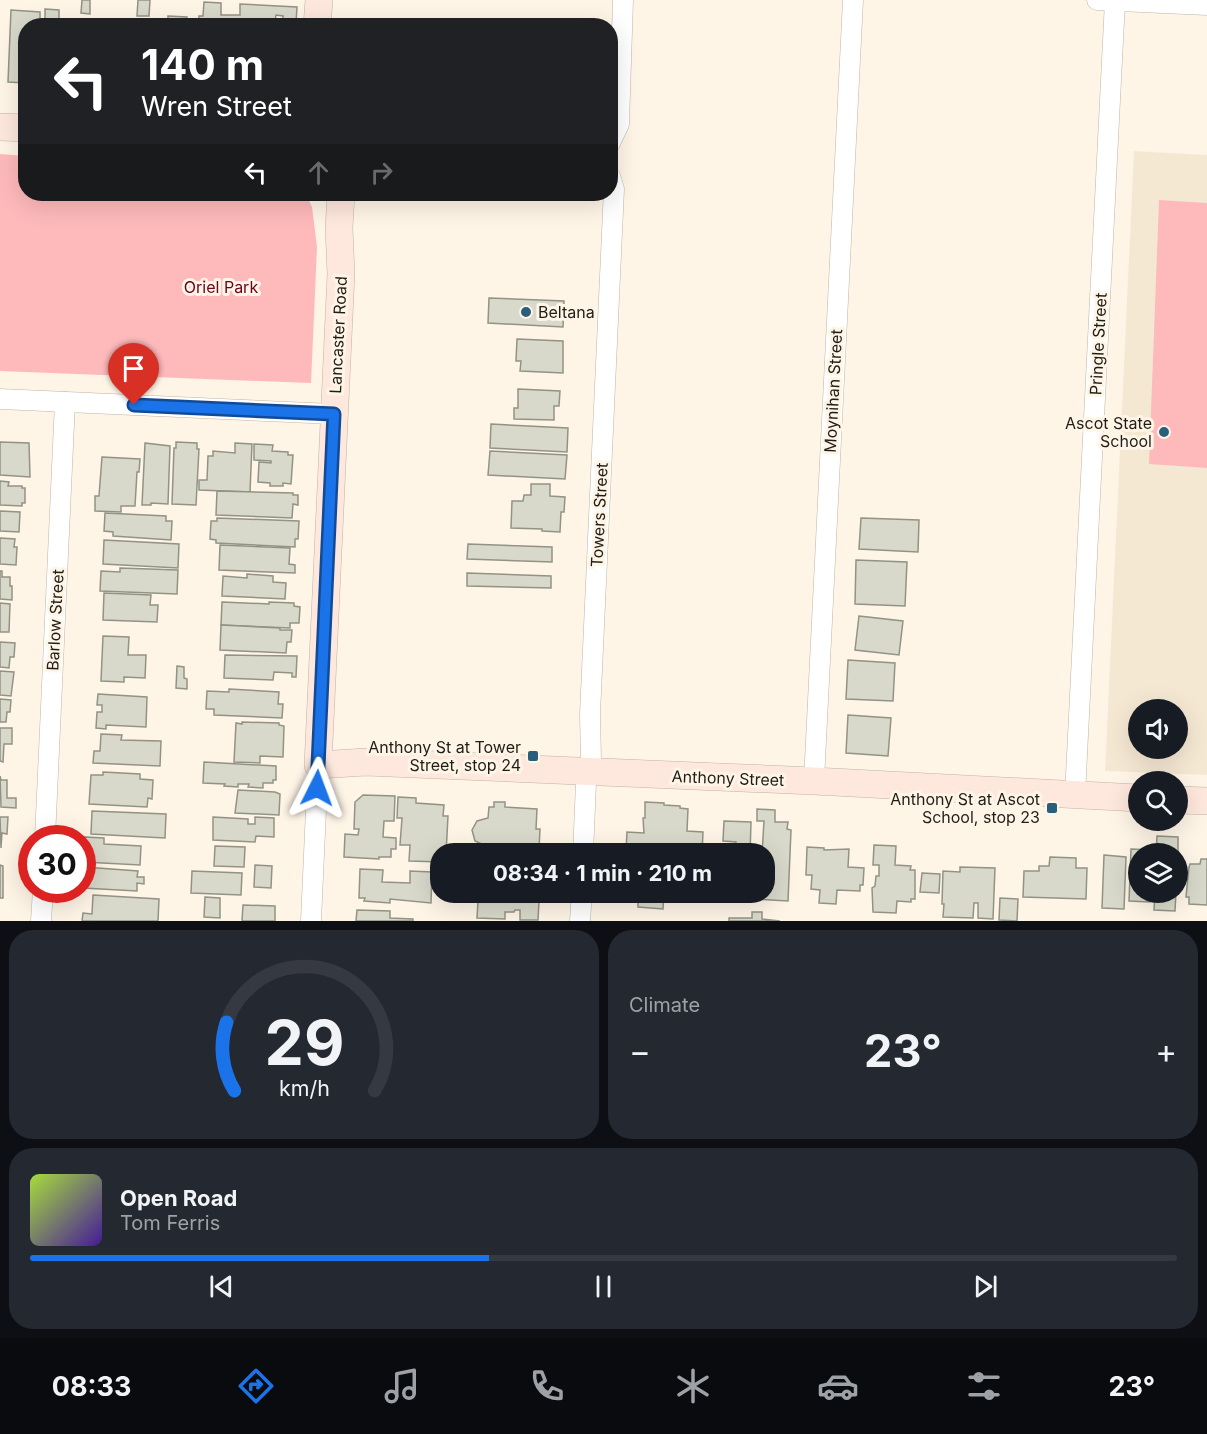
<!DOCTYPE html>
<html lang="en">
<head>
<meta charset="utf-8">
<style>
  body { margin:0; font-family:Inter,sans-serif; background:#242831; color:#f1f3f6; height:100vh; display:flex; flex-direction:column; font-size:22px; white-space:nowrap }
  * { box-sizing:border-box; margin:0 }
  p { font-size:20px; color:#9ea1a6 }
  .icon { flex:none; width:33px; height:33px; fill:none; stroke:currentColor; stroke-width:2; stroke-linecap:round; stroke-linejoin:round }
  .map { position:relative; height:921px; overflow:hidden }
  .panel { display:flex; flex-direction:column; gap:9px; padding:9px; background:#0d0f14; flex:1 }
  .panel>* { flex:none }
  .hud { position:absolute; left:18px; top:18px; width:600px; height:183px; border-radius:24px; box-shadow:0 6px 24px #0002; background:#202124; color:#fff; overflow:hidden }
  .tools { position:absolute; left:1128px; top:699px; display:grid; gap:12px }
  .tools a { display:grid; place-items:center; width:60px; height:60px; border-radius:50%; background:#171b24; box-shadow:0 6px 24px #0002; font-size:30px }
  .speed { position:absolute; left:18px; top:825px; display:flex; gap:12px; font-size:30px; font-weight:700; text-align:center }
  .speed>* { display:grid; place-content:center; width:78px; height:78px; border-radius:50%; background:#171b24; box-shadow:0 6px 24px #0002; line-height:1 }
  .speed .limit { border:9px solid #d22; background:#fff; color:#111 }
  .pin { position:absolute; display:grid; place-items:center; width:51px; height:51px; color:#fff; margin:-62px -26px; border-radius:50% 50% 50% 0; rotate:-45deg; box-shadow:0 0 6px #0007 }
  .pin .icon { rotate:45deg }
  .me { position:absolute; width:66px; margin:-33px; rotate:3deg; stroke-linejoin:round; filter:drop-shadow(0 0 4px #0008) }
  .turn { display:flex; align-items:center; gap:21px; height:126px; padding:0 24px; font-size:27px }
  .turn .icon { width:78px; height:78px; stroke-width:2.5 }
  .turn b { display:block; font-size:42px; line-height:51px }
  .lanes { display:flex; align-items:center; height:57px; padding:0 24px; background:#0003; justify-content:center; gap:30px; direction:ltr }
  .lanes .off { opacity:.35 }
  .big { font-size:45px; font-weight:700; line-height:1.1 }
  .panel .tile { flex:1; display:flex; flex-direction:column; justify-content:center; gap:9px; min-width:0; padding:0 21px; border-radius:24px; background:#242831 }
  .panel .dial { align-items:center; gap:0 }
  .dial svg { height:156px; overflow:visible; fill:none; stroke:#363941; stroke-width:7; stroke-linecap:round; text-anchor:middle }
  .dial text { fill:#f1f3f6; stroke:none }
  .song { display:flex; align-items:center; gap:18px }
  .cover { width:72px; height:72px; border-radius:9px; background:linear-gradient(135deg,hsl(80 70% 55%),hsl(260 70% 35%)) }
  .played { height:6px; border-radius:3px; background:linear-gradient(90deg,#1a73e8 40%,#363941 40%) }
  .keys { display:flex; justify-content:space-around; direction:ltr }
  .heat { display:flex; justify-content:space-between; align-items:center; font-size:33px; direction:ltr }
  .panel .tiles { flex:1; display:grid; gap:9px; grid-template-columns:1fr 1fr }
  .tile:last-child { grid-column:span 2 }
  .trip { position:absolute; left:430px; top:843px; width:345px; height:60px; border-radius:24px; background:#171b24; box-shadow:0 6px 24px #0002; font-weight:700; line-height:60px; text-align:center }
  .tab-bar { display:flex; height:96px; justify-content:space-around; align-items:center; background:#090b0e; color:#9ea1a6 }
  .tab-bar .icon { width:42px; height:42px }
  .tab-bar .selected { color:#1a73e8 }
  .tab-bar b { font-size:27px; color:#f1f3f6 }
  .map>svg:first-child { display:block }
</style>
</head>
<body>
<div class="map">
<svg width="1207" height="921" viewBox="0 0 1207 921">
  <rect width="100%" height="100%" fill="#fef5e7"/>
  <path fill="#f5e8d3" fill-rule="evenodd" d="M1134,151L1207,155V775L1105,771ZM1138,710H1178V748H1138Z"/>
  <g fill="#feb9bb">
    <polygon points="0,154 25,156 26,194 306,194 312,207 317,247 311,383 0,371"/>
    <polygon points="1159,200 1207,203 1207,468 1149,464"/>
  </g>
  <g fill="#d8d9ca" stroke="#929385" stroke-width="1.5">
    <polygon points="82,0 90,0 90,14 81,13"/>
    <polygon points="138,0 150,0 149,16 137,16"/>
    <polygon points="204,2 221,3 221,15 240,15 240,4 297,7 296,24 283,23 283,16 276,15 275,21 269,20 269,26 199,24 199,16 203,16"/>
    <polygon points="45,9 59,10 59,26 45,26"/>
    <polygon points="11,10 40,12 40,26 26,26 26,83 8,82"/>
    <polygon points="168,16 187,17 186,26 168,26"/>
    <polygon points="489,298 564,301 563,327 488,323"/>
    <polygon points="517,339 563,341 563,373 520,371 521,361 516,361"/>
    <polygon points="518,389 560,391 559,406 554,406 554,420 514,419 514,408 518,408"/>
    <polygon points="491,424 568,428 567,452 490,448"/>
    <polygon points="0,442 29,443 30,477 0,475"/>
    <polygon points="176,442 197,443 197,449 199,449 196,505 172,504 174,448 176,448"/>
    <polygon points="145,443 170,446 168,504 151,503 151,505 142,505"/>
    <polygon points="235,443 252,444 250,492 199,490 199,480 207,480 208,456 213,456 213,451 235,453"/>
    <polygon points="254,444 273,445 272,451 288,452 288,455 293,455 291,484 283,483 283,486 270,486 270,483 258,482 259,462 271,463 271,461 254,460"/>
    <polygon points="490,451 567,455 565,479 488,475"/>
    <polygon points="102,457 140,459 139,472 137,472 135,506 121,506 121,512 95,511 95,496 99,496"/>
    <polygon points="0,481 9,482 8,486 22,486 22,488 25,488 25,503 22,503 22,506 0,505"/>
    <polygon points="531,484 550,484 550,496 565,497 564,512 561,512 560,532 542,531 542,529 511,528 512,501 523,501 524,495 531,495"/>
    <polygon points="217,491 293,493 293,495 298,495 298,505 293,504 292,518 216,515"/>
    <polygon points="0,511 20,512 19,532 0,531"/>
    <polygon points="105,513 166,516 166,521 172,521 171,540 113,536 113,532 104,531"/>
    <polygon points="217,518 299,521 298,539 295,539 295,547 216,543 216,540 210,539 211,521 217,521"/>
    <polygon points="861,518 919,520 918,552 859,549"/>
    <polygon points="0,538 15,539 14,547 17,547 16,565 0,564"/>
    <polygon points="104,540 179,544 178,568 103,564"/>
    <polygon points="468,544 552,547 552,562 467,559"/>
    <polygon points="220,545 290,548 289,564 295,565 295,573 219,570"/>
    <polygon points="856,560 907,562 905,606 855,604"/>
    <polygon points="120,568 178,570 177,594 100,591 101,571 120,572"/>
    <polygon points="0,571 2,571 2,577 10,577 10,586 12,586 12,600 0,599"/>
    <polygon points="467,573 551,576 551,588 467,586"/>
    <polygon points="247,574 273,576 273,582 286,583 285,599 222,596 223,576 247,578"/>
    <polygon points="104,593 151,595 150,605 158,605 157,622 103,620"/>
    <polygon points="222,602 269,604 269,602 294,603 294,606 300,607 299,623 290,623 290,628 221,625"/>
    <polygon points="0,603 10,604 9,632 0,632"/>
    <polygon points="859,616 903,621 899,655 855,650"/>
    <polygon points="221,625 280,628 280,630 292,630 291,642 287,642 286,653 220,650"/>
    <polygon points="103,636 129,637 128,655 146,655 145,678 124,677 124,682 101,681"/>
    <polygon points="0,642 15,643 14,657 10,657 9,668 0,667"/>
    <polygon points="225,655 297,656 296,677 292,677 292,673 274,672 273,680 224,678"/>
    <polygon points="848,660 895,663 893,701 846,699"/>
    <polygon points="177,666 184,667 184,678 187,679 187,689 176,688"/>
    <polygon points="0,671 14,672 11,696 0,695"/>
    <polygon points="229,689 279,692 278,704 283,704 282,718 214,715 214,709 206,709 207,691 229,692"/>
    <polygon points="98,694 147,697 146,727 106,725 106,729 96,728 97,712 102,712 102,705 97,705"/>
    <polygon points="0,699 11,700 10,712 7,712 6,722 0,722"/>
    <polygon points="848,715 891,718 888,756 846,753"/>
    <polygon points="242,722 279,723 279,725 284,726 283,757 260,756 260,763 234,762 236,723 242,724"/>
    <polygon points="0,728 12,728 12,744 4,744 3,762 0,761"/>
    <polygon points="101,734 122,735 121,740 161,741 160,766 93,763 94,751 100,751"/>
    <polygon points="204,762 276,766 276,780 273,780 273,783 263,783 263,788 248,787 249,784 238,784 238,787 224,786 225,784 203,783"/>
    <polygon points="103,772 140,774 140,779 153,780 152,799 148,798 147,807 89,804 91,775 103,775"/>
    <polygon points="0,776 1,780 7,780 7,798 16,798 16,808 1,807"/>
    <polygon points="238,790 275,792 280,794 279,815 235,813"/>
    <polygon points="363,795 395,796 394,821 384,821 383,837 396,838 396,849 391,849 391,857 379,857 379,859 344,857 345,834 358,835 359,829 354,829 355,802"/>
    <polygon points="398,797 416,798 416,803 444,805 443,816 448,816 446,854 441,854 441,862 409,861 410,845 400,845 402,818 397,818"/>
    <polygon points="494,802 505,802 505,807 537,809 536,829 540,829 539,849 533,849 533,854 485,854 486,846 475,841 472,830 477,821 488,818 489,807 494,807"/>
    <polygon points="645,802 664,803 664,805 680,806 680,808 688,809 687,831 703,832 702,854 626,851 627,832 644,833 643,818 645,818"/>
    <polygon points="757,809 775,810 775,822 788,822 787,829 791,830 788,901 755,899 756,892 765,892 765,854 762,854 764,821 757,821"/>
    <polygon points="92,811 166,814 165,838 91,834"/>
    <polygon points="0,817 8,817 7,834 2,833 1,848"/>
    <polygon points="213,817 248,819 248,824 255,824 255,817 274,818 274,837 256,836 255,842 213,840"/>
    <polygon points="724,821 751,822 750,854 722,854 723,845 735,845 736,842 723,841"/>
    <polygon points="1157,836 1178,837 1178,858 1178,854 1156,854"/>
    <polygon points="85,837 104,838 104,844 141,846 140,865 84,862"/>
    <polygon points="874,845 896,846 895,865 911,866 910,870 915,870 915,899 911,899 911,902 897,901 896,913 873,912 872,888 875,886 876,876 879,876 879,865 873,865"/>
    <polygon points="215,846 245,847 244,867 214,866"/>
    <polygon points="807,847 824,848 824,850 849,849 848,867 864,868 863,885 860,885 860,891 837,890 836,904 819,903 820,890 811,889 812,875 806,875"/>
    <polygon points="1131,849 1152,850 1152,854 1138,854 1138,892 1150,892 1150,902 1129,901"/>
    <polygon points="1104,855 1126,857 1124,909 1102,908"/>
    <polygon points="1050,857 1076,858 1076,868 1087,868 1086,899 1023,897 1024,871 1039,871 1039,866 1049,866"/>
    <polygon points="1201,859 1207,859 1207,905 1189,904 1189,897 1186,897 1189,867 1190,864 1200,864"/>
    <polygon points="0,865 3,866 3,898 0,898"/>
    <polygon points="255,865 272,866 271,888 254,887"/>
    <polygon points="84,867 138,871 137,877 144,877 144,884 137,883 137,891 83,888 82,868"/>
    <polygon points="960,867 995,868 993,919 978,918 978,903 974,903 973,918 943,917 944,904 942,904 943,871 960,872"/>
    <polygon points="360,869 383,870 382,882 410,883 410,871 432,872 431,903 390,899 390,903 364,901 365,898 359,898"/>
    <polygon points="192,871 242,873 241,895 191,893"/>
    <polygon points="922,873 940,874 939,893 920,892"/>
    <polygon points="494,892 518,892 518,900 539,901 538,920 520,920 520,910 515,910 514,912 505,912 505,919 477,918 478,901 493,901"/>
    <polygon points="638,892 664,892 663,909 638,907"/>
    <polygon points="675,892 699,892 698,900 675,898"/>
    <polygon points="732,892 753,892 752,901 732,900"/>
    <polygon points="1155,892 1176,892 1175,911 1154,910"/>
    <polygon points="93,895 159,899 158,921 82,921 83,913 92,914"/>
    <polygon points="205,897 220,898 220,918 204,917"/>
    <polygon points="1000,898 1018,899 1017,921 999,920"/>
    <polygon points="243,905 275,906 275,921 242,921"/>
    <polygon points="357,910 390,911 390,918 413,919 413,921 356,921"/>
    <polygon points="752,912 762,912 762,919 780,921 729,921 729,918 752,918"/>
  </g>
  <g fill="none" stroke-linecap="round" stroke-linejoin="round">
    <g stroke="#bdb5a8" stroke-width="21">
      <g id="street">
        <polyline points="1097,0 1207,5"/>
        <polyline points="610,143 619,124 623,0"/>
        <polyline points="0,399 334,414"/>
        <polyline points="814,781 853,0"/>
        <polyline points="1075,795 1115,1"/>
        <polyline points="45,838 65,402"/>
        <polyline points="583,854 586,783 591,760 590,714 614,189 610,176"/>
        <polyline points="41,921 43,890"/>
        <polyline points="311,921 318,765"/>
        <polyline points="580,921 582,892"/>
      </g>
    </g>
    <g stroke="#bdb5a8" stroke-width="28">
      <g id="secondary">
        <polyline points="317,26 319,0"/>
        <polyline points="0,127 26,128"/>
        <polyline points="341,194 339,228 341,274 318,765 366,762 814,781 1138,798"/>
        <polyline points="1178,800 1207,801"/>
      </g>
    </g>
    <use href="#street" stroke="#fff" stroke-width="20"/>
    <use href="#secondary" stroke="#fee7dc" stroke-width="27"/>
  </g>
  <g fill="none" stroke-linecap="round" stroke-linejoin="round">
    <g stroke="#114b97" stroke-width="15">
      <polyline id="route" points="134,405 334,414 317,788"/>
    </g>
    <use href="#route" stroke="#1a73e8" stroke-width="10"/>
  </g>
  <g fill="#2a5f7b" stroke="#fef5e7" stroke-width="2">
    <circle cx="526" cy="312" r="6"/>
    <circle cx="1164" cy="432" r="6"/>
    <rect x="527" y="750" width="12" height="12" rx="3"/>
    <rect x="1046" y="802" width="12" height="12" rx="3"/>
  </g>
  <g text-anchor="middle" dominant-baseline="central" stroke-width="6" stroke-linejoin="round" paint-order="stroke">
    <g font-size="16" fill="#6c001d" stroke="#fef5e7">
      <text x="221" y="287">Oriel Park</text>
    </g>
    <g font-size="16" fill="#201d18" stroke="#fef5e7" text-anchor="end">
      <text x="538" y="312" text-anchor="start">Beltana</text>
      <text x="1152" y="423">Ascot State<tspan x="1152" dy="18">School</tspan></text>
      <text x="521" y="747">Anthony St at Tower<tspan x="521" dy="18">Street, stop 24</tspan></text>
      <text x="1040" y="799">Anthony St at Ascot<tspan x="1040" dy="18">School, stop 23</tspan></text>
    </g>
    <g font-size="16" fill="#201d18" stroke="#fef5e7">
      <text transform="translate(338 335) rotate(-87)">Lancaster Road</text>
      <text transform="translate(1098 344) rotate(-87)">Pringle Street</text>
      <text transform="translate(833 391) rotate(-87)">Moynihan Street</text>
      <text transform="translate(599 515) rotate(-87)">Towers Street</text>
      <text transform="translate(55 620) rotate(-87)">Barlow Street</text>
      <text transform="translate(728 778) rotate(2)">Anthony Street</text>
    </g>
  </g>
</svg>
<div class="tools">
<a><svg class="icon" aria-label="sound" viewBox="0 0 24 24"><path d="M4 9h4l5-4v14l-5-4H4zM17 9q2 3 0 6"/></svg></a>
<a><svg class="icon" aria-label="search" viewBox="0 0 24 24"><circle cx="10" cy="10" r="6"/><path d="M15 15l6 6"/></svg></a>
<a><svg class="icon" aria-label="layers" viewBox="0 0 24 24"><path d="M12 4l9 5-9 5-9-5zM3 14l9 5 9-5"/></svg></a>
</div>
<div class="speed"><div class="limit">30</div></div>
<div class="pin" style="left:134px;top:405px;background:#d93025"><svg class="icon" aria-label="arrive" viewBox="0 0 24 24"><path d="M6 21V4h12l-3 4 3 4H6"/></svg></div>
<svg class="me" style="left:317px;top:788px" viewBox="-20 -20 40 40"><path d="M0-17L14 15 0 8-14 15z" fill="#1a73e8" stroke="#fff" stroke-width="4"/></svg>
<div class="trip">08:34 · 1 min · 210 m</div>
<div class="hud">
<div class="turn"><svg class="icon" aria-label="left" viewBox="0 0 24 24"><path d="M17 20v-9H6M10 6l-5 5 5 5"/></svg><div><b>140 m</b>Wren Street</div></div>
<div class="lanes"><svg class="icon" aria-label="left" viewBox="0 0 24 24"><path d="M17 20v-9H6M10 6l-5 5 5 5"/></svg><svg class="icon off" aria-label="ahead" viewBox="0 0 24 24"><path d="M12 20V5M6 11l6-6 6 6"/></svg><svg class="icon off" aria-label="right" viewBox="0 0 24 24"><path d="M7 20v-9h11M14 6l5 5-5 5"/></svg></div>
</div>
</div>
<section class="panel">
<div class="tiles">
<div class="tile dial"><svg viewBox="0 0 100 80">
<path d="M14 69A42 42 0 1 1 86 69"/>
<path d="M14 69A42 42 0 0 1 10 34" stroke="#1a73e8"/>
<text x="50" y="56" font-size="32" font-weight="700">29</text>
<text x="50" y="72" font-size="11">km/h</text>
</svg></div>
<div class="tile"><p>Climate</p>
<div class="heat"><a>−</a><b class="big">23°</b><a>+</a></div>
</div>
<div class="tile">
<div class="song"><i class="cover"></i><div><b>Open Road</b><p>Tom Ferris</p></div></div>
<div class="played"></div>
<div class="keys"><svg class="icon" aria-label="previous" viewBox="0 0 24 24"><path d="M18 5L8 12l10 7zM5 5v14"/></svg><svg class="icon" aria-label="pause" viewBox="0 0 24 24"><path d="M8 5v14M16 5v14"/></svg><svg class="icon" aria-label="next" viewBox="0 0 24 24"><path d="M6 5l10 7-10 7zM19 5v14"/></svg></div>
</div>
</div>
</section>
<nav class="tab-bar">
<b>08:33</b>
<svg class="icon selected" aria-label="directions" viewBox="0 0 24 24"><path d="M12 3l9 9-9 9-9-9zM9 14v-3h6M13 9l2 2-2 2"/></svg>
<svg class="icon" aria-label="music" viewBox="0 0 24 24"><path d="M9 18V5l10-2v13"/><circle cx="6" cy="18" r="3"/><circle cx="16" cy="16" r="3"/></svg>
<svg class="icon" aria-label="phone" viewBox="0 0 24 24"><path d="M5 4h4l2 5-3 2q2 4 5 5l2-3 5 2v4C11 20 4 13 5 4z"/></svg>
<svg class="icon" aria-label="climate" viewBox="0 0 24 24"><path d="M12 3v18M4 7l16 10M4 17L20 7"/></svg>
<svg class="icon" aria-label="car" viewBox="0 0 24 24"><path d="M5 17H2v-5l4-1 3-4h7l3 4 3 1v5h-3M9 17h6M6 11h13"/><circle cx="7" cy="17" r="2"/><circle cx="17" cy="17" r="2"/></svg>
<svg class="icon" aria-label="filters" viewBox="0 0 24 24"><path d="M4 7h16M4 17h16"/><circle cx="9" cy="7" r="2"/><circle cx="15" cy="17" r="2"/></svg>
<b>23°</b>
</nav>
</body>
</html>
